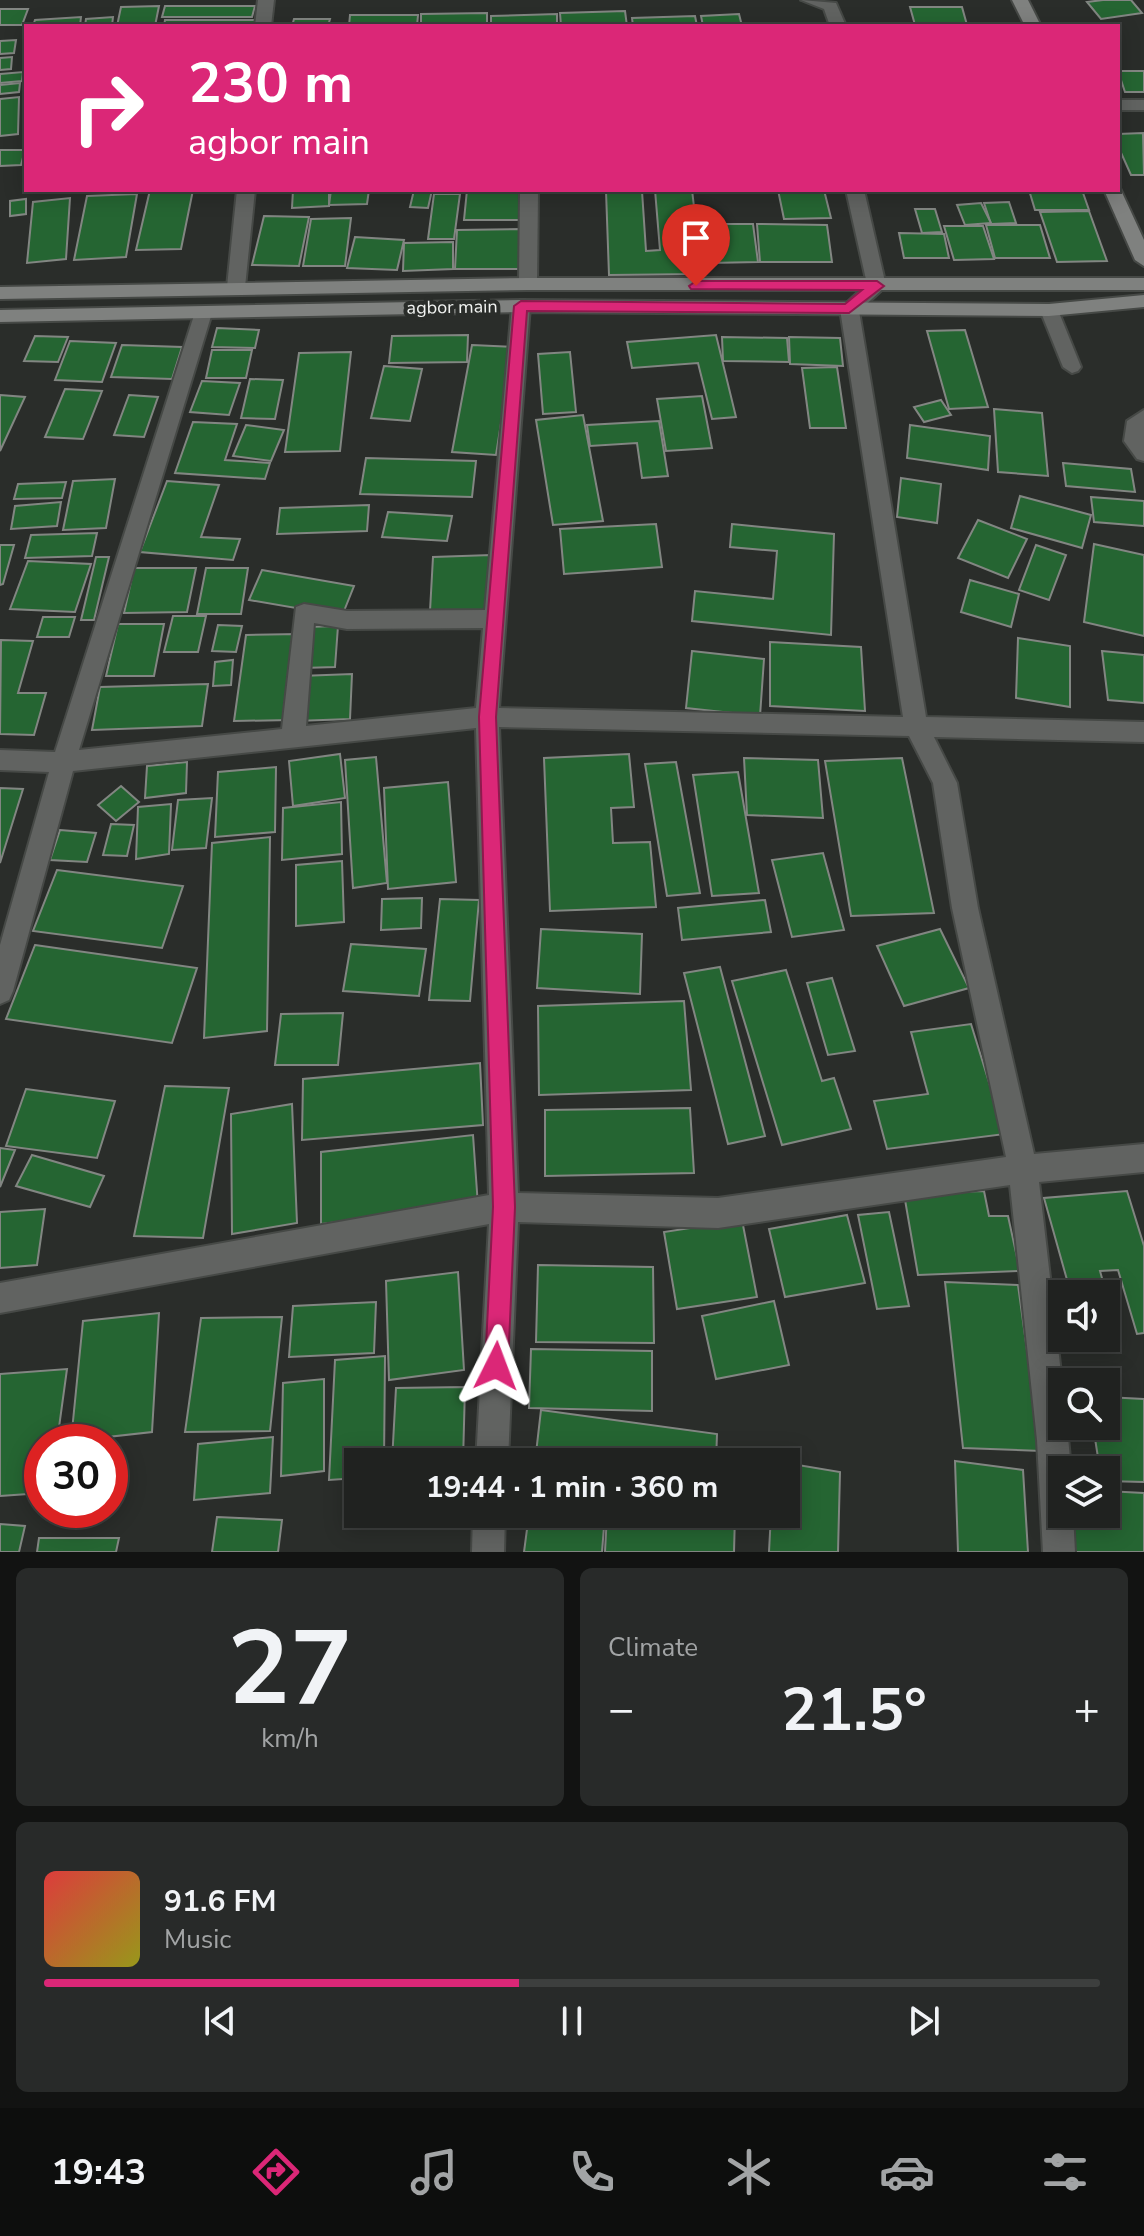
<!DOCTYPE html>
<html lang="en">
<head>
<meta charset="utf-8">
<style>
  body { margin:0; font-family:"Nunito Sans",sans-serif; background:#282a29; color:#f1f3f6; height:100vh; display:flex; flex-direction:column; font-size:30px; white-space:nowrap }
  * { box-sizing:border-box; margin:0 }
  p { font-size:26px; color:#a2a4a5 }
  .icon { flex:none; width:44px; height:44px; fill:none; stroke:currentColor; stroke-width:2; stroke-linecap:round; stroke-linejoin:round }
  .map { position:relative; height:1552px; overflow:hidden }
  .drawer { display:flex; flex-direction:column; gap:16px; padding:16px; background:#121312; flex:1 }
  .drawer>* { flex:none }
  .hud { position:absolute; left:24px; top:24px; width:1096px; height:168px; border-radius:0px; box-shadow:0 4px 20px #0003,0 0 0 2px #3d3f3e; background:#db2777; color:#fff; overflow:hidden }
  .buttons { position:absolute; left:1048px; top:1280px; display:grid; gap:16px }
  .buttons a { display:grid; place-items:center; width:72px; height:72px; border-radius:0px; background:#202220; box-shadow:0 4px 20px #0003,0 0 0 2px #3d3f3e; font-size:40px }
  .speed { position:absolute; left:24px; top:1424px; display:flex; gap:16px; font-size:40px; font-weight:700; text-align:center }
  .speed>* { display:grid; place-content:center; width:104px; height:104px; border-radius:50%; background:#202220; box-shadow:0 4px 20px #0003,0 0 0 2px #3d3f3e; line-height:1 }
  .speed .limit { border:12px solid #d22; background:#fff; color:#111 }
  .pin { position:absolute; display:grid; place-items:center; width:68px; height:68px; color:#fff; margin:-82px -34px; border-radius:50% 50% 50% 0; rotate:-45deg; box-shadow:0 0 8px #0007 }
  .pin .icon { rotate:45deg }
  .me { position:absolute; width:88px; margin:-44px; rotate:3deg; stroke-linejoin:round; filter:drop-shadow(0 0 6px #0008) }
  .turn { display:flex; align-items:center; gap:28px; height:168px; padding:0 32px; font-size:36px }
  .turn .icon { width:104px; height:104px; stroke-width:2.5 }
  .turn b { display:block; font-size:56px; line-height:68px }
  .big { font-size:60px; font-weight:700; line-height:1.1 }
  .drawer .tile { flex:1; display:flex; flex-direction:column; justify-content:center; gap:12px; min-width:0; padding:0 28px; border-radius:12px; background:#282a29 }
  .drawer .dial { align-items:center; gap:0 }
  .dial b { font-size:104px; line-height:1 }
  .song { display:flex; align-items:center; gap:24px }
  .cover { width:96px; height:96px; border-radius:12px; background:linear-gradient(135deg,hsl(0 70% 55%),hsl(60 70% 35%)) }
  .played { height:8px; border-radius:4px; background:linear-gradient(90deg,#db2777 45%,#3d3f3e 45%) }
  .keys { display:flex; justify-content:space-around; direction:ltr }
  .heat { display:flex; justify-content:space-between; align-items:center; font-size:44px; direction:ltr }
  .drawer .tiles { flex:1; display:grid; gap:16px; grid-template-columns:1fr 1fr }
  .tile:last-child { grid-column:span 2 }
  .trip { position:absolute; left:344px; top:1448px; width:456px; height:80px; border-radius:0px; background:#202220; box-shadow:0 4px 20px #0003,0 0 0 2px #3d3f3e; font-weight:700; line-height:80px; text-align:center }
  .tabs { display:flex; height:128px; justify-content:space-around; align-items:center; background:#0d0e0d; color:#a2a4a5 }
  .tabs .icon { width:56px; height:56px }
  .tabs .active { color:#db2777 }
  .tabs b { font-size:36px; color:#f1f3f6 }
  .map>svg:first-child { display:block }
</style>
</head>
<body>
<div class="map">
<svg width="1144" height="1552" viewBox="0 0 1144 1552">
  <rect width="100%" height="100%" fill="#2a2d2a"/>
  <g fill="#256532" stroke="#828682" stroke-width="2">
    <polygon points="1103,0 1131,0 1142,13 1101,19 1087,2"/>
    <polygon points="159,6 155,26 117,26 121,7"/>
    <polygon points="165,6 255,6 252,17 162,17"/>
    <polygon points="910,7 962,7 967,25 915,25"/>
    <polygon points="0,9 28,9 22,25 0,25"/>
    <polygon points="625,11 627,26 561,26 560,13"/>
    <polygon points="487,13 487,26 421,26 421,14"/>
    <polygon points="557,14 557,26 491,26 491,16"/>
    <polygon points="739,14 742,26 703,26 701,16"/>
    <polygon points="350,15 418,15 417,26 349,26"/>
    <polygon points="695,16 697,26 633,26 632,18"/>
    <polygon points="81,17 80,26 33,26 35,20"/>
    <polygon points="113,17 112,26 85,26 86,19"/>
    <polygon points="294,19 330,19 328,26 292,26"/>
    <polygon points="165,20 257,20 255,26 164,26"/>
    <polygon points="16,40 14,53 0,54 0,41"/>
    <polygon points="12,57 11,69 0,70 0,58"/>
    <polygon points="1118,71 1144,71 1144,92 1125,92"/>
    <polygon points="23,72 22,81 0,83 0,74"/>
    <polygon points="20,83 19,92 0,94 0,85"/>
    <polygon points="19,97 18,134 0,136 0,99"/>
    <polygon points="1143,133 1144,175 1131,175 1118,146 1118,134"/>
    <polygon points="0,150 25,150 21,165 0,166"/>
    <polygon points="150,190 193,190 181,249 136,250"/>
    <polygon points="293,190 329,190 329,206 292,208"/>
    <polygon points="331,190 369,190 367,204 329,205"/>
    <polygon points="414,190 432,190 428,208 410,207"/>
    <polygon points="467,190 524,190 523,220 464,220"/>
    <polygon points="655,190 692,190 702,274 609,275 606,191 642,191 646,251 660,250"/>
    <polygon points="778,190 824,190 831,218 784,219"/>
    <polygon points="1029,190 1082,190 1089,210 1035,210"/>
    <polygon points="137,194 126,257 74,260 87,196"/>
    <polygon points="434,194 460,194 454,239 428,239"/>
    <polygon points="70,198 66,259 27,263 33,202"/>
    <polygon points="26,199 26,214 10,216 10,201"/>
    <polygon points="1009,202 1016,223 991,224 984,203"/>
    <polygon points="981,203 991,223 965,225 957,205"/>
    <polygon points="915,209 935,209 942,232 922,233"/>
    <polygon points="1089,211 1107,261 1057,262 1040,212"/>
    <polygon points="264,216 309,217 299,266 252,265"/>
    <polygon points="351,218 345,266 303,266 311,219"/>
    <polygon points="706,224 753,224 758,262 709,263"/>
    <polygon points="757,224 827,225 832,262 760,262"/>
    <polygon points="986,225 1040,225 1050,258 995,258"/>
    <polygon points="944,226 983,226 994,259 954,260"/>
    <polygon points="521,229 520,269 455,269 457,230"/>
    <polygon points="899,233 944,234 949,258 904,258"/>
    <polygon points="355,237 404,240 397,270 347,268"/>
    <polygon points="453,242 453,269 403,271 404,243"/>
    <polygon points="217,328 259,330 255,348 212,347"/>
    <polygon points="965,330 988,407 949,409 927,331"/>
    <polygon points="468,335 467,362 389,363 392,336"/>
    <polygon points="716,335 736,417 712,419 698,363 632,368 627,342"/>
    <polygon points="35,336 68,337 58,362 24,361"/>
    <polygon points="722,337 787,338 789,362 723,361"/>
    <polygon points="789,337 840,338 843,366 790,364"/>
    <polygon points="70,341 116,343 102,382 55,380"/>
    <polygon points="122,345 182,347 172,379 111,377"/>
    <polygon points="472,345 513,347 496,455 452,452"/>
    <polygon points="212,350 252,350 246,378 206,378"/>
    <polygon points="351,352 340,451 285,452 299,353"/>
    <polygon points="570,352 576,412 543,414 538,354"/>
    <polygon points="384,366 422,369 410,421 371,418"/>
    <polygon points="837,367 846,428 810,428 802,368"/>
    <polygon points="250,379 283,380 275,419 241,418"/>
    <polygon points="202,381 240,383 229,415 190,412"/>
    <polygon points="65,389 102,391 83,439 45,437"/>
    <polygon points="0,395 25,397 0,451"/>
    <polygon points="129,395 158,397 144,437 114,435"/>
    <polygon points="702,396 712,448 666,451 657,399"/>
    <polygon points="941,400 951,415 924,422 914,407"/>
    <polygon points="994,409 1042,413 1048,476 998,472"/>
    <polygon points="583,415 603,521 553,525 536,420"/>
    <polygon points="659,421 668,476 642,478 637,443 590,446 587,425"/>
    <polygon points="193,422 237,424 225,460 270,463 265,479 175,473"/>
    <polygon points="246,425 284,430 271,461 233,456"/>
    <polygon points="910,425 990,436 988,470 907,458"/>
    <polygon points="366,458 476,461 472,497 360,494"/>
    <polygon points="1063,463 1131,469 1135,492 1066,486"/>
    <polygon points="901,478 941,484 937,523 897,517"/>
    <polygon points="115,479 106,528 63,530 73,481"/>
    <polygon points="167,481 219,485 201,537 240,539 233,560 140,552"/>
    <polygon points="66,482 62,498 14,499 18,484"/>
    <polygon points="1020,496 1091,515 1082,548 1011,528"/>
    <polygon points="1091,497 1144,501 1144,526 1094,522"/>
    <polygon points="61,502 57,526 11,529 15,506"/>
    <polygon points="369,505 367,531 277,534 280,508"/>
    <polygon points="388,512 452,516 447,541 382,537"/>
    <polygon points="978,520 1027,539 1008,578 958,558"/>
    <polygon points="656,524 662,567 564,574 560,529"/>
    <polygon points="732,524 834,534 831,635 692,621 695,591 773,599 777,551 730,547"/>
    <polygon points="97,533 92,556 25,558 31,535"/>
    <polygon points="1094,544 1144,555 1144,636 1084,622"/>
    <polygon points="0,545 14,545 3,584 0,585"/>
    <polygon points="1036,545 1066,555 1049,600 1019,590"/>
    <polygon points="491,555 490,610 430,611 433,557"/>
    <polygon points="96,557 109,557 94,620 81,620"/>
    <polygon points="28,561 91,564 75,612 10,609"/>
    <polygon points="134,568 196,568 187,612 124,613"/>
    <polygon points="206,568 248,568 241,614 197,614"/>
    <polygon points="262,570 354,586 342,616 249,600"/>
    <polygon points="970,580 1019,594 1011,627 961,612"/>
    <polygon points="173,616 206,616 198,652 164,652"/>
    <polygon points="43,617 75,617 69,637 37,637"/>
    <polygon points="118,624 164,624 154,676 106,676"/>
    <polygon points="218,625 242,626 236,652 212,651"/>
    <polygon points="338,626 335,667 302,668 306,627"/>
    <polygon points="299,634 290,720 234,721 246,635"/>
    <polygon points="1018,638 1070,646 1070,707 1016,698"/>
    <polygon points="1,640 33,641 18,693 46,693 34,735 0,734"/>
    <polygon points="770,642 861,647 865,711 770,706"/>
    <polygon points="692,651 764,659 760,716 686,708"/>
    <polygon points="1102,651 1144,655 1144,703 1108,700"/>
    <polygon points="233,660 231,685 213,686 215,662"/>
    <polygon points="352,674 350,719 296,721 300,676"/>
    <polygon points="208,684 202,726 92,730 100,687"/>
    <polygon points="340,754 345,798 293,806 289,761"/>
    <polygon points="629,754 634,807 611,808 613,843 650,842 656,907 550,911 544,758"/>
    <polygon points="376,757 387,883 353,888 345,760"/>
    <polygon points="744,758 818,760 823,818 747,815"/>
    <polygon points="902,758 934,913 851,916 825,761"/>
    <polygon points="187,762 186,793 145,798 147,766"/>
    <polygon points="676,762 700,893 667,896 645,764"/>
    <polygon points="276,767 275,832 215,837 218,772"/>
    <polygon points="738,772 759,893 712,896 693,775"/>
    <polygon points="448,782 456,882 388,889 384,788"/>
    <polygon points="121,786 139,802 116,821 98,805"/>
    <polygon points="0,788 23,789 0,863"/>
    <polygon points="212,798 206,848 172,850 178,800"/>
    <polygon points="341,802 342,854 282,860 283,808"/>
    <polygon points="171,804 169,854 136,859 138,807"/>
    <polygon points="111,824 134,825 127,856 103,855"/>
    <polygon points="60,830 96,833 87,862 50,860"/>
    <polygon points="270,837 267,1031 204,1038 212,843"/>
    <polygon points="823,853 844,930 792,937 772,860"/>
    <polygon points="342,861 344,922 296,926 296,865"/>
    <polygon points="57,870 183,886 162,948 33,931"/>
    <polygon points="422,898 421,928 381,930 382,899"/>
    <polygon points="440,899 479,900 470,1001 429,1000"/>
    <polygon points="765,900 771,932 682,940 678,908"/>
    <polygon points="541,929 642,934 640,994 537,988"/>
    <polygon points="940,929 969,988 904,1006 877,946"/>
    <polygon points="351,944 426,949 419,996 343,991"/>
    <polygon points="35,945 197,968 172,1043 6,1019"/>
    <polygon points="720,967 765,1136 728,1144 684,973"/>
    <polygon points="786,970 822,1081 834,1078 851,1129 782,1145 732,981"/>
    <polygon points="832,978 855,1051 828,1055 807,983"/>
    <polygon points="684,1001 691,1090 539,1095 538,1006"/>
    <polygon points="343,1013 338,1065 275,1065 281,1014"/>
    <polygon points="971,1024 1005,1134 887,1149 874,1101 928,1094 911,1032"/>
    <polygon points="480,1063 483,1125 302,1140 303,1079"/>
    <polygon points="165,1086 229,1088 203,1238 134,1236"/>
    <polygon points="26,1089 115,1101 97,1158 6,1146"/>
    <polygon points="292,1104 297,1223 232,1234 231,1114"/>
    <polygon points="690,1108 694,1173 545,1176 545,1110"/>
    <polygon points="473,1135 478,1206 321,1224 321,1152"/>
    <polygon points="0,1148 15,1150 0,1187"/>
    <polygon points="32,1155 104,1176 90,1207 16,1186"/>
    <polygon points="984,1191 989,1216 1008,1216 1020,1271 918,1275 904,1194"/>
    <polygon points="1127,1191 1144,1246 1144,1333 1137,1334 1118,1270 1100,1271 1118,1336 1106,1337 1106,1294 1071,1294 1044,1198"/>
    <polygon points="45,1209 37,1265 0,1268 0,1212"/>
    <polygon points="889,1212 909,1306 877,1309 858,1215"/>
    <polygon points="847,1215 865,1283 785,1297 769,1229"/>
    <polygon points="742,1220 757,1297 677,1309 664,1232"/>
    <polygon points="538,1265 653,1267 654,1343 536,1342"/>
    <polygon points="458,1272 464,1370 389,1380 386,1281"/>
    <polygon points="945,1282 1018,1285 1041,1451 963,1448"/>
    <polygon points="774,1301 789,1365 716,1379 702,1316"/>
    <polygon points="376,1302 374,1353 289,1357 293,1306"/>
    <polygon points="159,1313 152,1432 71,1441 83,1321"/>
    <polygon points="282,1317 270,1431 185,1432 201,1318"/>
    <polygon points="531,1349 652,1351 652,1411 529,1408"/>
    <polygon points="385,1356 384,1462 358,1462 358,1478 329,1480 335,1360"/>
    <polygon points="67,1369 57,1442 42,1442 42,1493 0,1496 0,1374"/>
    <polygon points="324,1379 324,1471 281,1476 283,1383"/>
    <polygon points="465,1387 463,1462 392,1462 396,1388"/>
    <polygon points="1106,1397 1144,1399 1144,1482 1106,1481 1106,1470 1100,1470 1093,1426 1106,1426"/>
    <polygon points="541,1410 717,1434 716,1462 535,1462"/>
    <polygon points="273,1437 270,1493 194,1500 198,1444"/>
    <polygon points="955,1461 1023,1470 1028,1552 958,1552"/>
    <polygon points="786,1463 840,1472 838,1552 769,1552 771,1514 786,1514"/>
    <polygon points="1106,1491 1144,1493 1144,1552 1072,1552 1067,1514 1106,1514"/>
    <polygon points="390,1514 462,1514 461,1524 389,1527"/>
    <polygon points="529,1514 605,1514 602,1552 524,1552"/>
    <polygon points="607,1514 735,1514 734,1552 605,1552"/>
    <polygon points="217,1517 282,1520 278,1552 212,1552"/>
    <polygon points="0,1524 25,1526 19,1552 0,1552"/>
    <polygon points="39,1538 119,1538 116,1552 37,1552"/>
  </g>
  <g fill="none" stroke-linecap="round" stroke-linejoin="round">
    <g stroke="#464946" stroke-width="4">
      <g id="lane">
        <polygon points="1049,304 1058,310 1081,367 1078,371 1072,373 1063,367 1040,310"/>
        <polygon points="1144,410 1144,461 1137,459 1124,441 1127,421"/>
      </g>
    </g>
    <g stroke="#464946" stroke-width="4">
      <g id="street">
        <polygon points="258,0 274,0 271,26 255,26"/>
        <polygon points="801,0 836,3 846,26 830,26 824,9"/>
        <rect x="1118" y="100" width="26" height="10"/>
        <polygon points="237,190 255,190 245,287 236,293 227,287"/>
        <polygon points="520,190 538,190 537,284 528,290 519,284"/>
        <path d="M846,190H864L886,286L859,311L926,717L1144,722V742L934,737L957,783L978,908L1034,1154L1144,1144V1172L1039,1182L1062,1382V1426H1067L1071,1470H1062V1514H1073L1075,1552H1043L1037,1440L1010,1185L718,1228L518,1222L508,1462H476L489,1224L0,1313V1283L489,1195L476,728L73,771L13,991L9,1000L0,1004V945L49,772L0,770V750L55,752L196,309H210L212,313L79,750L282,729L296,607L304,604L347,611L485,610L512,306L521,300L530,306L499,708L903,717L840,309L867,284ZM314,623L347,629L483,628L476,708L306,726ZM499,727L909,736L933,783L952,908L1006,1157L718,1198L518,1193Z"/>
        <polygon points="473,1514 505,1514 504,1552 472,1552"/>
      </g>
    </g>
    <g stroke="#464946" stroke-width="4">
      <g id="secondary">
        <polygon points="1012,0 1028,0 1041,26 1025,26"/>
        <polygon points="1119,186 1144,240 1144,266 1135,260 1104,190 1118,190"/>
        <polygon points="528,278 1144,278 1144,290 528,290 0,299 0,287"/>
        <polygon points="1144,295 1144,307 1049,316 521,312 0,322 0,310 521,300 1049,304"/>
      </g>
    </g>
    <use href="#lane" fill="#616361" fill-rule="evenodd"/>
    <use href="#street" fill="#616361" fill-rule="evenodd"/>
    <use href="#secondary" fill="#7f817f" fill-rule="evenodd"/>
  </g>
  <polygon fill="#db2777" stroke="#8e194d" stroke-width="2" points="696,281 877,281 884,286 849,313 527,311 496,717 515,1207 508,1366 505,1375 496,1378 488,1375 485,1366 493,1207 479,717 514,306 521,301 845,304 862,290 691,289 689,286"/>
  <g text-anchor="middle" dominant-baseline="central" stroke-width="8" stroke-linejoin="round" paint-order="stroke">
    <g font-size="18" fill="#f0f2f0" stroke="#2a2d2a">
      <text transform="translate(452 307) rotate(-1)">agbor main</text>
    </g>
  </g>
</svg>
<div class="buttons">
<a><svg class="icon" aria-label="sound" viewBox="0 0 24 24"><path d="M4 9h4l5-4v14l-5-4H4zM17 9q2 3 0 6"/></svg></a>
<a><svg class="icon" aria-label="search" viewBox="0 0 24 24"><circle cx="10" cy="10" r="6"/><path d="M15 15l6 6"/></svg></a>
<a><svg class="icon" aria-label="layers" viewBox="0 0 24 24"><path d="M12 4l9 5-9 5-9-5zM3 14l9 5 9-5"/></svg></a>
</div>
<div class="speed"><div class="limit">30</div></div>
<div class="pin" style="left:696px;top:286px;background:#d93025"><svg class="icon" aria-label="arrive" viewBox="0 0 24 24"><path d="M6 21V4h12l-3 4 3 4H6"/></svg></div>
<svg class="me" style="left:496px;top:1366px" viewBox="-20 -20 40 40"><path d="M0-17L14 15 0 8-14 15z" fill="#db2777" stroke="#fff" stroke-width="4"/></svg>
<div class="trip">19:44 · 1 min · 360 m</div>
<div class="hud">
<div class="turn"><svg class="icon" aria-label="right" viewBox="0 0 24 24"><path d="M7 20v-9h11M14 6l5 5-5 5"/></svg><div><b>230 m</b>agbor main</div></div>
</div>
</div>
<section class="drawer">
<div class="tiles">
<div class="tile dial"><b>27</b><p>km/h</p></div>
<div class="tile"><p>Climate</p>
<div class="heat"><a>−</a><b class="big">21.5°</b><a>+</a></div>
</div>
<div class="tile">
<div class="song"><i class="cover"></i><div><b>91.6 FM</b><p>Music</p></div></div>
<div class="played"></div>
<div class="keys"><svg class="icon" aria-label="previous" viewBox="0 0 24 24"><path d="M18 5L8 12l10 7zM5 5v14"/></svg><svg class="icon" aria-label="pause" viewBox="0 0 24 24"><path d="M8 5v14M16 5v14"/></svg><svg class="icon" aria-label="next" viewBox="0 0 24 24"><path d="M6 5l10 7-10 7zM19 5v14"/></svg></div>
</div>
</div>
</section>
<nav class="tabs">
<b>19:43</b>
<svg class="icon active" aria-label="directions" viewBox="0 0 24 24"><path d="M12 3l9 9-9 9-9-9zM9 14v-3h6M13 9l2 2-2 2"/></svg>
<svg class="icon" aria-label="music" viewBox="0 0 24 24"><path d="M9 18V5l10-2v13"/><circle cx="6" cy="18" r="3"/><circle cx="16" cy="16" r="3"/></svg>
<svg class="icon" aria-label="phone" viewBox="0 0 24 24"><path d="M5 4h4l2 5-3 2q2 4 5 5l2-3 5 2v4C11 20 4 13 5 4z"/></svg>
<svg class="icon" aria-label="climate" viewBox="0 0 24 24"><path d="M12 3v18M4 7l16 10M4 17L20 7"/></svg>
<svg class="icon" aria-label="car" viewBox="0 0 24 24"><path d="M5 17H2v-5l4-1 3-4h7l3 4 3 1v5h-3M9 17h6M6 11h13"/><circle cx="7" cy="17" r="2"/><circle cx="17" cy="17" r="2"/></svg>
<svg class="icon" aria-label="filters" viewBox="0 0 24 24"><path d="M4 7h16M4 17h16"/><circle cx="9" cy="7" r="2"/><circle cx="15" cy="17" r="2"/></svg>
</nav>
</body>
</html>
